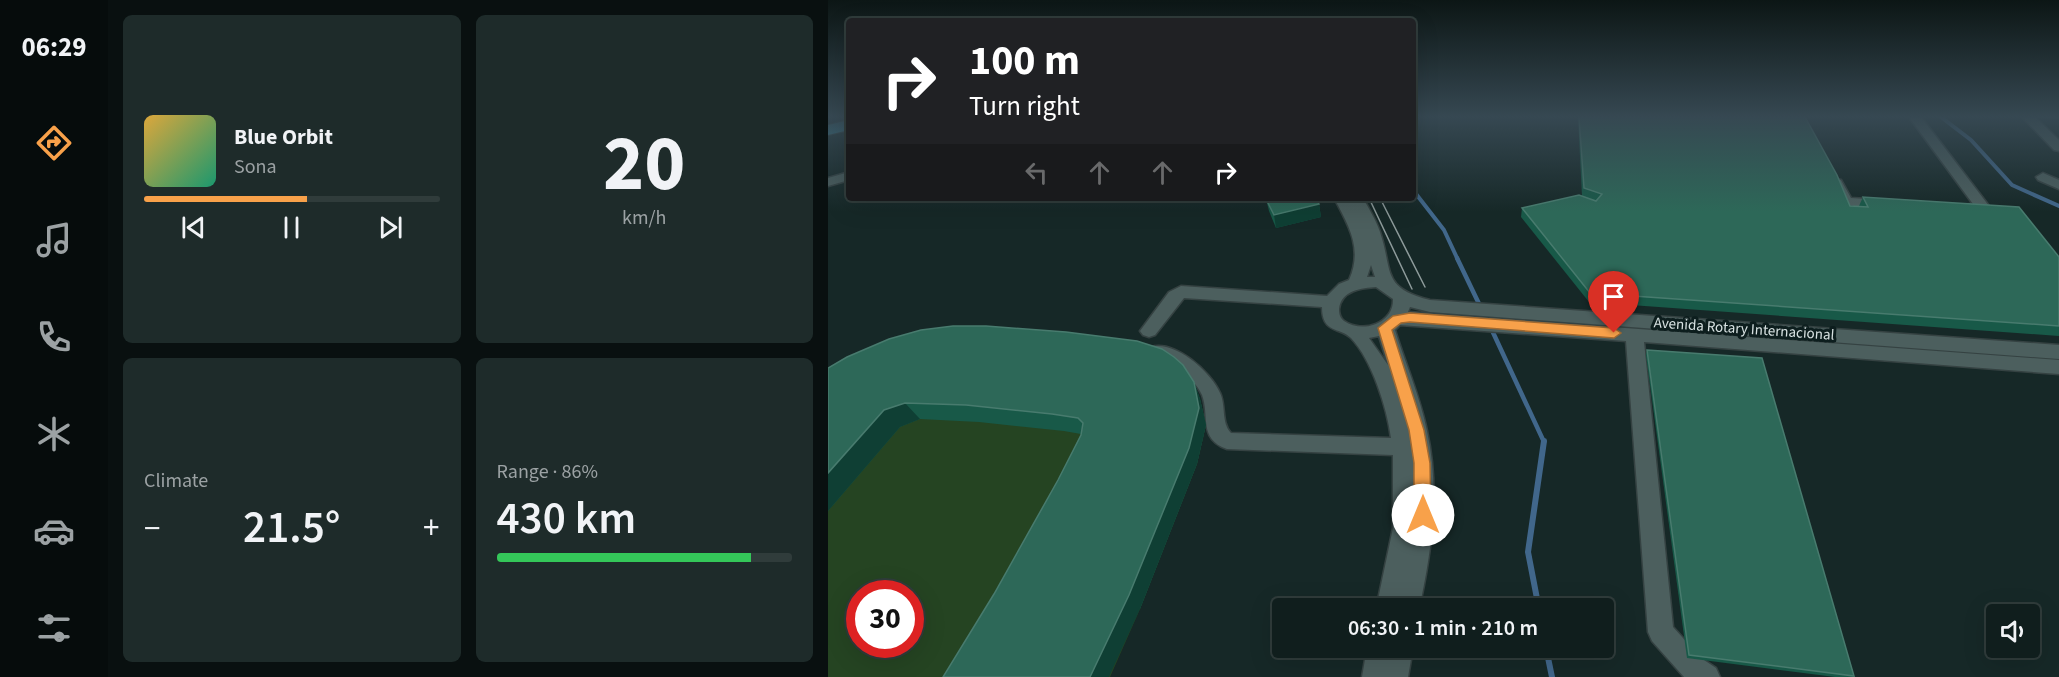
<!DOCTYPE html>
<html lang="en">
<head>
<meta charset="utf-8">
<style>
  body { margin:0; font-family:"Source Sans 3",sans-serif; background:#1e2b2a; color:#f1f3f6; height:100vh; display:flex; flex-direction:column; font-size:22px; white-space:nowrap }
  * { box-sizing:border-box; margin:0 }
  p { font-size:20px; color:#9ca2a4 }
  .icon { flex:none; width:33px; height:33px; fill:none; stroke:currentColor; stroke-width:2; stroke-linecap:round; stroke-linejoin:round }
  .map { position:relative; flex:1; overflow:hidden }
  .sheet { display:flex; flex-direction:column; gap:15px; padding:15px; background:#091010; width:720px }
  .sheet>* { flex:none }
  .top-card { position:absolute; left:18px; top:18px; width:570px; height:183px; border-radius:6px; box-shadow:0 6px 24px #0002,0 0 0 2px #303c3b; background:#202124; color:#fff; overflow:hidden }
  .tools { position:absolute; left:1158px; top:604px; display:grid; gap:12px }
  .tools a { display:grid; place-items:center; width:54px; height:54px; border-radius:6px; background:#101e1d; box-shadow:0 6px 24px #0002,0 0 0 2px #303c3b; font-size:30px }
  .speed { position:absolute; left:18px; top:580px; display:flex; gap:12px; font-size:30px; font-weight:700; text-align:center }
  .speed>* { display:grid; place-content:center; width:78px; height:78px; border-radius:50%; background:#101e1d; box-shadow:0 6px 24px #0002,0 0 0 2px #303c3b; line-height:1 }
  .speed .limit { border:9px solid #d22; background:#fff; color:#111 }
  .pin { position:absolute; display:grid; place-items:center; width:51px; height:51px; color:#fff; margin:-62px -26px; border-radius:50% 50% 50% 0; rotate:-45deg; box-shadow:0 0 6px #0007 }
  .pin .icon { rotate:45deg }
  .me { position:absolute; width:66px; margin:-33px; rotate:0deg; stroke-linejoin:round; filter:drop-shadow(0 0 4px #0008) }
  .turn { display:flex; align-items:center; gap:21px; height:126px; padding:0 24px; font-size:27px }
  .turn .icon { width:78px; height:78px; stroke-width:2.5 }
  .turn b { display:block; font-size:42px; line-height:51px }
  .lanes { display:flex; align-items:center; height:57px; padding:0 24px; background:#0003; justify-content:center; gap:30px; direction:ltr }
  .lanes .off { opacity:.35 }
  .big { font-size:45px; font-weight:600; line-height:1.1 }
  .sheet .tile { flex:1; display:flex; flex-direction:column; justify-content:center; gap:9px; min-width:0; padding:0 21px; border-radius:9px; background:#1e2b2a }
  .sheet .dial { align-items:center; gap:0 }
  .dial b { font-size:78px; line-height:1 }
  .song { display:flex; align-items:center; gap:18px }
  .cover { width:72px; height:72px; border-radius:9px; background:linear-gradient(135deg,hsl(40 70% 55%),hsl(160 70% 35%)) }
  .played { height:6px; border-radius:3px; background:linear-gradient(90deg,#f8a14a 55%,#303c3b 55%) }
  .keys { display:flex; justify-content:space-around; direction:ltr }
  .heat { display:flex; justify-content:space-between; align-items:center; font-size:33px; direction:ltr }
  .charge { height:9px; border-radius:4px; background:linear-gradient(90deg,#34c759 86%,#303c3b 0) }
  .sheet .tiles { flex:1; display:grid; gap:15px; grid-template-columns:repeat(2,1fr) }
  .trip { position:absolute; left:444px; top:598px; width:342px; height:60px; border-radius:6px; background:#101e1d; box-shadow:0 6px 24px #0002,0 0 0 2px #303c3b; font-weight:600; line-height:60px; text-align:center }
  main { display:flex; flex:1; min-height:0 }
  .tab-bar { display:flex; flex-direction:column; width:108px; justify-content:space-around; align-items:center; background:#060c0c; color:#9ca2a4 }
  .tab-bar .icon { width:42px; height:42px }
  .tab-bar .active { color:#f8a14a }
  .tab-bar b { font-size:27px; color:#f1f3f6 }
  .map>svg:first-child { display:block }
</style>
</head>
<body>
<main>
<nav class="tab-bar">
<b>06:29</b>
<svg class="icon active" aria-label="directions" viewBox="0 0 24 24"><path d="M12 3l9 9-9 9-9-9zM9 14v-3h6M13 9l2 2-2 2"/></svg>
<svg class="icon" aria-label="music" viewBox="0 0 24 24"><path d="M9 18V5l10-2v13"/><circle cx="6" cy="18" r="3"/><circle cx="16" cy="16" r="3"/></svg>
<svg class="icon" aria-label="phone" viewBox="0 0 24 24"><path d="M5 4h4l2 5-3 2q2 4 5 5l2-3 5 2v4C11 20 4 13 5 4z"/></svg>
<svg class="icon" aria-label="climate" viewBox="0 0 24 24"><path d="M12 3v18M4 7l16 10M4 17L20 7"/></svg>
<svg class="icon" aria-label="car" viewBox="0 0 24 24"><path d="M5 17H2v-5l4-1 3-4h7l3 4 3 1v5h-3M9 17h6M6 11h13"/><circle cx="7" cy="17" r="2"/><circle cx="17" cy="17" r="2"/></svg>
<svg class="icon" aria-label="filters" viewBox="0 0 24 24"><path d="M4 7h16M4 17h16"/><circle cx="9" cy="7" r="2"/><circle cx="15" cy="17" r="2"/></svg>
</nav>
<section class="sheet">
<div class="tiles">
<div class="tile">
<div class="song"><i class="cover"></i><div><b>Blue Orbit</b><p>Sona</p></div></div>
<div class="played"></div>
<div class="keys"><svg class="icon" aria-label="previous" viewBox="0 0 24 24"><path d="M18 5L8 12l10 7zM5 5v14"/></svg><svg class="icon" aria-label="pause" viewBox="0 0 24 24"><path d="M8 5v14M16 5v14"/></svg><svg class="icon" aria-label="next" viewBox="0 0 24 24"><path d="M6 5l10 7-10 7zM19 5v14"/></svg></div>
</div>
<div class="tile dial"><b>20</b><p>km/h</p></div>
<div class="tile"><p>Climate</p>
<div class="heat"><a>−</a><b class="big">21.5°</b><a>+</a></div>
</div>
<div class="tile"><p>Range · 86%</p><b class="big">430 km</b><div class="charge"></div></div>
</div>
</section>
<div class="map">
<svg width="1231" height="677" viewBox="0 0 1231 677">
  <rect width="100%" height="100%" fill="#162827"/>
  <path fill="#254422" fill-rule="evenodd" d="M0,396L372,399L378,425L369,464L312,609L282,677H0ZM32,594H82V645H32Z"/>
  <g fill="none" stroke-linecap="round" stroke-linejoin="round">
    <g stroke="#41678b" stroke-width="4">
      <polyline points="1113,117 1143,140 1184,185 1231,206"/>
      <polyline points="585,190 616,230 630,260"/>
    </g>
    <g stroke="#41678b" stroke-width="4.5">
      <polyline points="629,258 653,308"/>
      <polyline points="662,326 716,442"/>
    </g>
    <g stroke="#41678b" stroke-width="6">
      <polyline points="711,609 700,552 716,441"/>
      <polyline points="718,648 724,677"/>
    </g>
    <g stroke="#354242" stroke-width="3">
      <g id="minor">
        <polygon points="1081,117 1093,117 1161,206 1163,209 1161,212 1133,211 1131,208 1133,205 1145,204"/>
        <polygon points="1194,117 1207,117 1231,140 1231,151 1226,150"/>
        <polygon points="21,172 21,180 0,186 0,178"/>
        <polygon points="1215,173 1231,180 1231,189 1210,180 1208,177"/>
        <polygon points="1008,179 1013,180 1023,198 1056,200 1063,204 1056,208 1013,205 1001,183"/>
        <path d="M506,198H520L523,203L521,198H535C541,209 548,220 552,232C565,271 553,288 602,300L1231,345V359L602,312L582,307L580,312L1231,360V374L816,342L845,627L873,658L888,668L892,677H856L824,641L820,632L798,341L572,325L567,330C577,363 592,396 599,431C612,490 604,550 591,609H548L565,528V455L399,449C370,439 382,416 374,395C365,375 342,363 323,357L320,352L323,347C347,340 383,372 392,393C398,405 393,423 403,433L563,438C559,408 544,360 523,338C512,327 494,334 494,307L356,298L327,335L321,337L315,335L312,331L341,292L353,286L499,296L511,284L521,280C535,249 521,226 506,198ZM543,265L547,277H539ZM548,287L565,299C566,323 535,334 516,321C512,318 511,314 511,309C513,290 534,288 548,287ZM551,336L560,365L541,338Z"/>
        <polygon points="539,648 585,648 580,677 534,677"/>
      </g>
    </g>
    <g stroke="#354242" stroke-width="2">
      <polygon id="highway" points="21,120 21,130 0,135 0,125"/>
    </g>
    <use href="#minor" fill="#4c5f5e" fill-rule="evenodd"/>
    <use href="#highway" fill="#3a93ae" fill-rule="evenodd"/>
    <g stroke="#8e9b9b" stroke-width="1.5">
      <polyline points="541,198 584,289"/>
      <polyline points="552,198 597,287"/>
    </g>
  </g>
  <g fill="#185948">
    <polygon points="750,117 977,117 1022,206 1031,206 1035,197 1231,257 1231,336 761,302 693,217 694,208 754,196"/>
    <polygon points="1213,117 1231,117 1231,119 1214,118"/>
    <polygon points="438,199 491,204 493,217 448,228 441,211"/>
    <polygon points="819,350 1026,676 1025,677 1007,677 859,658 818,355"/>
    <polygon points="0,368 366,382 372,399 378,425 369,464 312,609 166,594 230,480 253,434 236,431 151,422 92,419 72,427 0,511"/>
  </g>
  <g fill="#0f3f34">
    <polygon points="491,204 493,217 448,228 446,215"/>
    <polygon points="366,382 372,399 378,425 369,464 312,609 281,677 262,677"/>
    <polygon points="77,403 92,419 72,427 0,511 0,473 56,410"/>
  </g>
  <g fill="#2d6858" stroke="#487b6e" stroke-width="1.5">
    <polygon points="751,117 977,117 1009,175 1022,206 1040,207 1035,197 1191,207 1231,257 1231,326 762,293 694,208 751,195 768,201 774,194 756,188"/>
    <polygon points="441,198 487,198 491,204 446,215 438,199"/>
    <polygon points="125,326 158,326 238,332 309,341 334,349 346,357 355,365 366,382 371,408 361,448 301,595 262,677 115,677 166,594 230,480 253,435 255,423 250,418 224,414 138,405 77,403 56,410 0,473 0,368 19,357 61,339 93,330"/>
    <polygon points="819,350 934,358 1026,676 861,655"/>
  </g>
  <linearGradient id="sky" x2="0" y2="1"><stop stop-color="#0c1615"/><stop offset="0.55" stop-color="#364852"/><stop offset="1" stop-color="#364852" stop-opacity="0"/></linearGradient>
  <rect width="1231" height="212" fill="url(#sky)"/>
  <polygon fill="#f8a14a" stroke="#a16930" stroke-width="1.5" points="582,313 786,328 793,333 786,338 582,322 573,323 564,330 596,430 602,463 603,515 601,521 595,523 589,521 586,515 586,463 581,430 550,328 565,316"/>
  <g text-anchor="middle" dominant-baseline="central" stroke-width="6" stroke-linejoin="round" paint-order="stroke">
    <g font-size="15" fill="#d8e2e2" stroke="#0d1e1e">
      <text transform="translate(916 329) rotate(4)">Avenida Rotary Internacional</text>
    </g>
  </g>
</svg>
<div class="tools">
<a><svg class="icon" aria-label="sound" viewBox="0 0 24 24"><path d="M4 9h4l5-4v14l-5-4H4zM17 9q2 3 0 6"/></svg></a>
</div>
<div class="speed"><div class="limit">30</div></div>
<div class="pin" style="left:786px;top:333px;background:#d93025"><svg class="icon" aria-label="arrive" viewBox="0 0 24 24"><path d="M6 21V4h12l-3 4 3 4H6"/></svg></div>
<svg class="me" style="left:595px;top:515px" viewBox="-20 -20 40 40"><circle r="19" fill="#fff"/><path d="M0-13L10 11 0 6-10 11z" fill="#f8a14a"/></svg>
<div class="trip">06:30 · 1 min · 210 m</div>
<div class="top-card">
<div class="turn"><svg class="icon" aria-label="right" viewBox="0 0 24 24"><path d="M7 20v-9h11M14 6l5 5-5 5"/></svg><div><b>100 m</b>Turn right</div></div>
<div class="lanes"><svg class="icon off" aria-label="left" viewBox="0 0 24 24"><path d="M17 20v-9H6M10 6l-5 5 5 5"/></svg><svg class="icon off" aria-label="ahead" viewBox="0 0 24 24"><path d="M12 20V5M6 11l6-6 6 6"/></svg><svg class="icon off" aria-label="ahead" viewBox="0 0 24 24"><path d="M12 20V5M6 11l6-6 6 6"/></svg><svg class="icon" aria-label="right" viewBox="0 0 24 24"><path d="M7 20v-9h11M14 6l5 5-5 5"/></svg></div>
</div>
</div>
</main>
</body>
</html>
